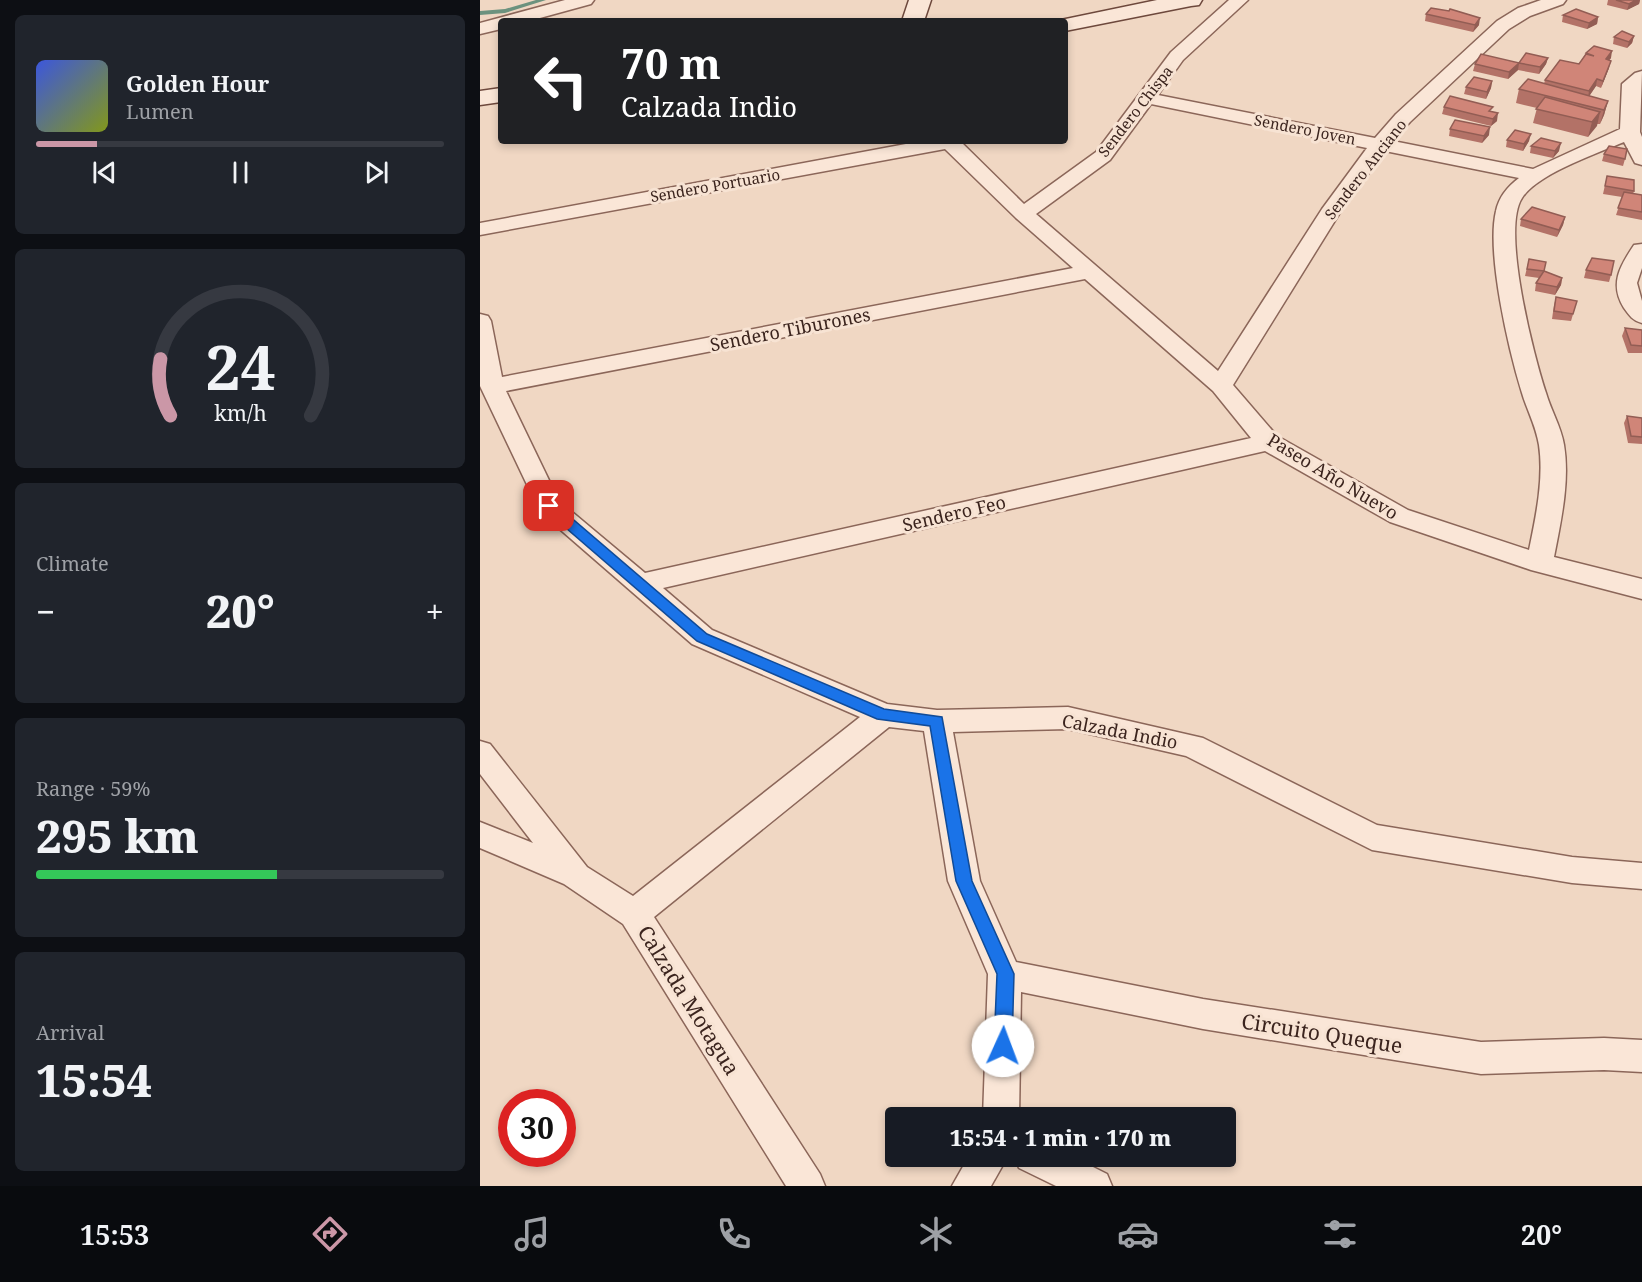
<!DOCTYPE html>
<html lang="en">
<head>
<meta charset="utf-8">
<style>
  body { margin:0; font-family:"Noto Serif",serif; background:#20242c; color:#f1f3f6; height:100vh; display:flex; flex-direction:column; font-size:22px; white-space:nowrap }
  * { box-sizing:border-box; margin:0 }
  p { font-size:20px; color:#9ea1a6 }
  .icon { flex:none; width:33px; height:33px; fill:none; stroke:currentColor; stroke-width:2; stroke-linecap:round; stroke-linejoin:round }
  .map { position:relative; flex:1; overflow:hidden }
  .details { display:flex; flex-direction:column; gap:15px; padding:15px; background:#0d0f14; width:480px }
  .details>* { flex:none }
  .hud { position:absolute; left:18px; top:18px; width:570px; height:126px; border-radius:6px; box-shadow:0 3px 9px #0003; background:#202124; color:#fff; overflow:hidden }
  .speed { position:absolute; left:18px; top:1089px; display:flex; gap:12px; font-size:30px; font-weight:700; text-align:center }
  .speed>* { display:grid; place-content:center; width:78px; height:78px; border-radius:50%; background:#171b24; box-shadow:0 3px 9px #0003; line-height:1 }
  .speed .limit { border:9px solid #d22; background:#fff; color:#111 }
  .pin { position:absolute; display:grid; place-items:center; width:51px; height:51px; color:#fff; margin:-26px; border-radius:12px; box-shadow:0 3px 9px #0006 }
  .me { position:absolute; width:66px; margin:-33px; rotate:2deg; stroke-linejoin:round; filter:drop-shadow(0 0 4px #0008) }
  .turn { display:flex; align-items:center; gap:21px; height:126px; padding:0 24px; font-size:27px }
  .turn .icon { width:78px; height:78px; stroke-width:2.5 }
  .turn b { display:block; font-size:42px; line-height:51px }
  .big { font-size:45px; font-weight:800; line-height:1.1 }
  .details .tile { flex:1; display:flex; flex-direction:column; justify-content:center; gap:9px; min-width:0; padding:0 21px; border-radius:9px; background:#20242c }
  .details .dial { align-items:center; gap:0 }
  .dial svg { height:156px; overflow:visible; fill:none; stroke:#363941; stroke-width:7; stroke-linecap:round; text-anchor:middle }
  .dial text { fill:#f1f3f6; stroke:none }
  .song { display:flex; align-items:center; gap:18px }
  .cover { width:72px; height:72px; border-radius:9px; background:linear-gradient(135deg,hsl(230 70% 55%),hsl(70 70% 35%)) }
  .played { height:6px; border-radius:3px; background:linear-gradient(90deg,#cb97a7 15%,#363941 15%) }
  .keys { display:flex; justify-content:space-around; direction:ltr }
  .heat { display:flex; justify-content:space-between; align-items:center; font-size:33px; direction:ltr }
  .charge { height:9px; border-radius:4px; background:linear-gradient(90deg,#34c759 59%,#363941 0) }
  .trip { position:absolute; left:405px; top:1107px; width:351px; height:60px; border-radius:6px; background:#171b24; box-shadow:0 3px 9px #0003; font-weight:800; line-height:60px; text-align:center }
  .tabs { display:flex; height:96px; justify-content:space-around; align-items:center; background:#090b0e; color:#9ea1a6 }
  .tabs .icon { width:42px; height:42px }
  .tabs .current { color:#cb97a7 }
  .tabs b { font-size:27px; color:#f1f3f6 }
  main { display:flex; flex:1; min-height:0 }
  .map>svg:first-child { display:block }
</style>
</head>
<body>
<main>
<section class="details">
<div class="tile">
<div class="song"><i class="cover"></i><div><b>Golden Hour</b><p>Lumen</p></div></div>
<div class="played"></div>
<div class="keys"><svg class="icon" aria-label="previous" viewBox="0 0 24 24"><path d="M18 5L8 12l10 7zM5 5v14"/></svg><svg class="icon" aria-label="pause" viewBox="0 0 24 24"><path d="M8 5v14M16 5v14"/></svg><svg class="icon" aria-label="next" viewBox="0 0 24 24"><path d="M6 5l10 7-10 7zM19 5v14"/></svg></div>
</div>
<div class="tile dial"><svg viewBox="0 0 100 80">
<path d="M14 69A42 42 0 1 1 86 69"/>
<path d="M14 69A42 42 0 0 1 9 40" stroke="#cb97a7"/>
<text x="50" y="56" font-size="32" font-weight="700">24</text>
<text x="50" y="72" font-size="11">km/h</text>
</svg></div>
<div class="tile"><p>Climate</p>
<div class="heat"><a>−</a><b class="big">20°</b><a>+</a></div>
</div>
<div class="tile"><p>Range · 59%</p><b class="big">295 km</b><div class="charge"></div></div>
<div class="tile"><p>Arrival</p><b class="big">15:54</b></div>
</section>
<div class="map">
<svg width="1162" height="1186" viewBox="0 0 1162 1186">
  <rect width="100%" height="100%" fill="#f0d7c3"/>
  <g fill="none" stroke-linecap="round" stroke-linejoin="round">
    <polygon fill="#6c927e" fill-rule="evenodd" points="56,0 66,0 25,13 0,15 0,11 25,9"/>
    <g stroke="#8b6659" stroke-width="3">
      <g id="street">
        <polygon points="85,0 114,0 111,4 49,21 21,21 21,29 0,34 0,23"/>
        <path d="M749,0H768L703,60L678,95L895,138L916,114L1017,21L1038,8L1061,0H1086L1083,4L1050,16L1029,29L930,122L913,141L1053,169L1140,129L1142,84L1155,73L1162,71L1160,132L1162,137V165L1155,163L1144,142C1118,153 1057,174 1042,198C1021,230 1054,357 1066,393C1071,411 1081,426 1084,445C1090,481 1081,521 1074,557L1162,579V599L1051,570L910,522L785,451L183,588L232,630L407,704L457,710L588,707L723,738L897,825L1092,857L1162,863V889L1092,883L892,850L706,756L588,729L473,732L500,881L536,962L723,999L1001,1042L1124,1038L1162,1040V1072L1124,1070L1001,1074L723,1029L541,992L539,1118H503L508,974L468,881L444,731L409,727L174,917L340,1174L345,1186H306L143,924L84,884L0,848V822L53,843L0,774V741L10,744L107,867L153,896L380,717L212,644L60,512L0,386V314L8,316L11,321L22,377L593,268L536,218L465,149L0,235V223L442,141H480L544,204L616,152L691,52ZM671,104L887,148L842,209L738,371L556,214L630,160ZM905,151L1039,178C1027,187 1019,197 1016,211C1006,253 1029,351 1042,393C1047,410 1056,426 1059,445C1064,479 1056,516 1049,550L928,510L797,436L753,385L861,211ZM605,279L733,391L771,438L165,573L79,501L26,391Z"/>
        <path d="M1162,244V268L1157,283L1162,301V323C1153,321 1149,315 1144,308C1129,284 1140,266 1154,245Z"/>
        <polygon points="489,1156 528,1156 511,1186 472,1186"/>
        <polygon points="534,1156 591,1156 627,1174 632,1186 576,1186 539,1168"/>
      </g>
    </g>
    <g stroke="#6d483c" stroke-width="3">
      <g id="secondary">
        <polygon points="429,0 451,0 444,21 422,21"/>
        <polygon points="677,0 722,0 719,5 711,6 585,31 585,21 576,21"/>
        <polygon points="21,88 21,102 0,105 0,91"/>
      </g>
    </g>
    <use href="#street" fill="#fae6d7" fill-rule="evenodd"/>
    <use href="#secondary" fill="#fae6d7" fill-rule="evenodd"/>
  </g>
  <g fill="#b37267">
    <polygon points="1128,0 1160,0 1159,4 1147,10 1127,5"/>
    <polygon points="946,14 999,25 993,32 945,21"/>
    <polygon points="1083,15 1118,17 1117,24 1107,29 1082,22"/>
    <polygon points="1154,36 1152,43 1147,48 1133,44 1134,37"/>
    <polygon points="1106,53 1131,58 1129,60 1129,68 1121,88 1116,86 1109,96 1128,101 1124,115 1120,124 1117,124 1108,137 1053,123 1057,108 1036,103 1039,89 1064,84 1065,80 1099,64"/>
    <polygon points="1068,58 1066,64 1059,74 1038,70 1028,79 993,71 995,64 1039,63"/>
    <polygon points="1012,81 1011,88 1006,99 984,94 986,87"/>
    <polygon points="964,107 1012,112 1017,121 1011,126 962,114"/>
    <polygon points="970,129 1009,135 1002,143 969,136"/>
    <polygon points="1027,140 1049,141 1043,151 1026,147"/>
    <polygon points="1051,146 1079,151 1073,158 1050,153"/>
    <polygon points="1124,154 1145,159 1143,166 1122,161"/>
    <polygon points="1127,176 1154,191 1153,194 1162,195 1162,220 1136,215 1142,197 1123,194"/>
    <polygon points="1085,217 1083,225 1077,237 1040,226 1041,219"/>
    <polygon points="1049,259 1064,271 1082,278 1081,285 1075,295 1055,291 1056,283 1059,278 1045,276"/>
    <polygon points="1106,270 1131,275 1129,282 1104,278"/>
    <polygon points="1076,297 1097,301 1091,321 1072,319 1074,305"/>
    <polygon points="1145,328 1162,330 1162,353 1148,353 1142,336"/>
    <polygon points="1147,416 1162,418 1162,444 1148,443 1144,423"/>
  </g>
  <g fill="#925d54">
    <polygon points="1156,0 1160,0 1159,4 1147,10 1149,4"/>
    <polygon points="1118,17 1117,24 1107,29 1109,23"/>
    <polygon points="1000,18 999,25 993,32 995,25"/>
    <polygon points="1154,36 1152,43 1147,48 1149,42"/>
    <polygon points="1132,51 1131,58 1124,66 1126,59"/>
    <polygon points="1068,58 1066,64 1059,74 1060,67"/>
    <polygon points="1131,61 1129,68 1121,88 1123,81"/>
    <polygon points="1039,63 1038,70 1028,79 1029,72"/>
    <polygon points="1117,79 1116,86 1108,98 1109,91"/>
    <polygon points="1012,81 1011,88 1006,99 1007,92"/>
    <polygon points="1128,101 1124,115 1120,124 1124,110"/>
    <polygon points="1120,112 1117,126 1108,137 1112,122"/>
    <polygon points="1018,113 1017,121 1011,126 1013,119"/>
    <polygon points="1010,127 1009,135 1002,143 1004,136"/>
    <polygon points="1051,134 1049,141 1043,151 1044,144"/>
    <polygon points="1081,143 1079,151 1073,158 1075,151"/>
    <polygon points="1085,217 1083,225 1077,237 1079,230"/>
    <polygon points="1082,278 1081,285 1075,295 1077,287"/>
  </g>
  <g fill="#d08578" stroke="#925d54" stroke-width="1.5">
    <polygon points="1136,0 1156,0 1149,4"/>
    <polygon points="951,8 969,11 970,9 1000,18 995,25 946,14"/>
    <polygon points="1096,9 1118,17 1109,23 1083,15"/>
    <polygon points="1142,31 1154,36 1149,42 1134,37"/>
    <polygon points="1114,46 1132,51 1126,59 1131,61 1123,81 1117,79 1109,91 1065,80 1080,60 1099,64 1106,54 1114,56 1106,53"/>
    <polygon points="1046,53 1068,58 1060,67 1039,63 1029,72 995,64 1001,54 1039,63"/>
    <polygon points="994,77 1012,81 1007,92 986,87"/>
    <polygon points="1048,79 1128,101 1124,110 1039,89"/>
    <polygon points="970,96 1013,107 1009,111 1018,113 1013,119 964,107"/>
    <polygon points="1065,97 1120,112 1112,122 1056,109"/>
    <polygon points="975,120 1010,127 1004,136 970,129"/>
    <polygon points="1035,130 1051,134 1044,144 1027,140"/>
    <polygon points="1061,138 1081,143 1075,151 1051,146"/>
    <polygon points="1129,146 1147,149 1145,159 1124,154"/>
    <polygon points="1127,176 1154,180 1154,191 1125,186"/>
    <polygon points="1144,192 1162,195 1162,212 1138,208"/>
    <polygon points="1052,207 1085,217 1079,230 1041,219"/>
    <polygon points="1112,258 1134,261 1131,275 1106,270"/>
    <polygon points="1049,259 1066,262 1064,271 1047,269"/>
    <polygon points="1064,271 1082,278 1077,287 1056,283"/>
    <polygon points="1076,297 1097,301 1093,314 1074,311"/>
    <polygon points="1145,328 1162,330 1162,346 1151,345"/>
    <polygon points="1147,416 1162,418 1162,437 1151,436"/>
  </g>
  <polygon fill="#1a73e8" stroke="#114b97" stroke-width="1.5" points="69,502 74,503 227,634 404,709 462,717 492,881 534,974 532,1046 529,1051 523,1053 517,1051 514,1046 517,974 476,881 450,726 397,719 217,641 64,509 63,506"/>
  <g text-anchor="middle" dominant-baseline="central" stroke-width="6" stroke-linejoin="round" paint-order="stroke">
    <g font-size="15" fill="#3b241e" stroke="#f7e3d3">
      <text transform="translate(655 111) rotate(-52)">Sendero Chispa</text>
      <text transform="translate(825 129) rotate(11)">Sendero Joven</text>
      <text transform="translate(885 169) rotate(-52)">Sendero Anciano</text>
      <text transform="translate(235 185) rotate(-10)">Sendero Portuario</text>
    </g>
    <g font-size="18" fill="#3b241e" stroke="#f7e3d3">
      <text transform="translate(310 329) rotate(-11)">Sendero Tiburones</text>
      <text transform="translate(853 476) rotate(31)">Paseo Año Nuevo</text>
      <text transform="translate(474 513) rotate(-13)">Sendero Feo</text>
      <text transform="translate(640 731) rotate(11)">Calzada Indio</text>
    </g>
    <g font-size="21" fill="#3b241e" stroke="#f7e3d3">
      <text transform="translate(209 1000) rotate(58)">Calzada Motagua</text>
      <text transform="translate(842 1033) rotate(9)">Circuito Queque</text>
    </g>
  </g>
</svg>
<div class="speed"><div class="limit">30</div></div>
<div class="pin" style="left:69px;top:506px;background:#d93025"><svg class="icon" aria-label="arrive" viewBox="0 0 24 24"><path d="M6 21V4h12l-3 4 3 4H6"/></svg></div>
<svg class="me" style="left:523px;top:1046px" viewBox="-20 -20 40 40"><circle r="19" fill="#fff"/><path d="M0-13L10 11 0 6-10 11z" fill="#1a73e8"/></svg>
<div class="trip">15:54 · 1 min · 170 m</div>
<div class="hud">
<div class="turn"><svg class="icon" aria-label="left" viewBox="0 0 24 24"><path d="M17 20v-9H6M10 6l-5 5 5 5"/></svg><div><b>70 m</b>Calzada Indio</div></div>
</div>
</div>
</main>
<nav class="tabs">
<b>15:53</b>
<svg class="icon current" aria-label="directions" viewBox="0 0 24 24"><path d="M12 3l9 9-9 9-9-9zM9 14v-3h6M13 9l2 2-2 2"/></svg>
<svg class="icon" aria-label="music" viewBox="0 0 24 24"><path d="M9 18V5l10-2v13"/><circle cx="6" cy="18" r="3"/><circle cx="16" cy="16" r="3"/></svg>
<svg class="icon" aria-label="phone" viewBox="0 0 24 24"><path d="M5 4h4l2 5-3 2q2 4 5 5l2-3 5 2v4C11 20 4 13 5 4z"/></svg>
<svg class="icon" aria-label="climate" viewBox="0 0 24 24"><path d="M12 3v18M4 7l16 10M4 17L20 7"/></svg>
<svg class="icon" aria-label="car" viewBox="0 0 24 24"><path d="M5 17H2v-5l4-1 3-4h7l3 4 3 1v5h-3M9 17h6M6 11h13"/><circle cx="7" cy="17" r="2"/><circle cx="17" cy="17" r="2"/></svg>
<svg class="icon" aria-label="filters" viewBox="0 0 24 24"><path d="M4 7h16M4 17h16"/><circle cx="9" cy="7" r="2"/><circle cx="15" cy="17" r="2"/></svg>
<b>20°</b>
</nav>
</body>
</html>
